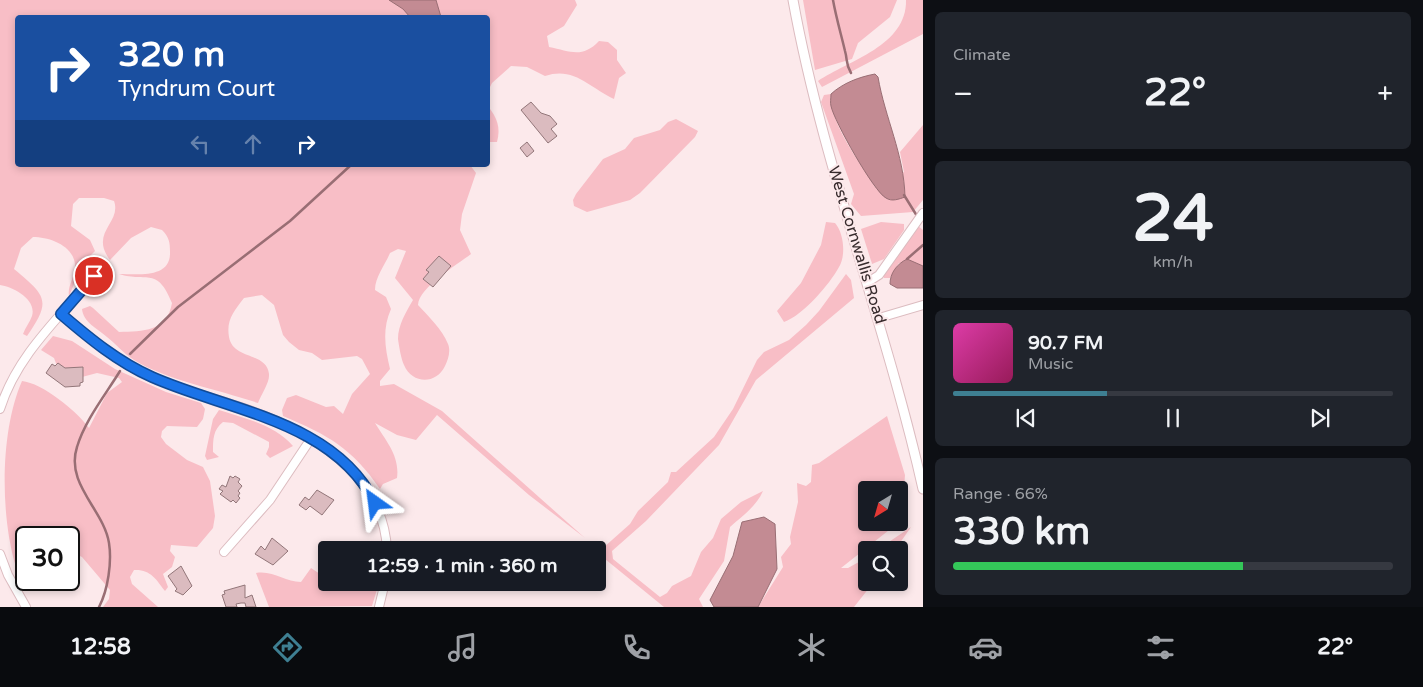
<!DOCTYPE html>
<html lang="en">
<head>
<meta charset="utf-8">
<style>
  body { margin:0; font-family:"Varela Round",sans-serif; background:#20242c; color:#f1f3f6; height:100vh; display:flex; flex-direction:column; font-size:19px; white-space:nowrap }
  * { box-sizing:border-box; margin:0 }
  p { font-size:16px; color:#9ea1a6 }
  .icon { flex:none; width:28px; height:28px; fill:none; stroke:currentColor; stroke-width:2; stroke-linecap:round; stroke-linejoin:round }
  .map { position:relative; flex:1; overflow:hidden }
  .drawer { display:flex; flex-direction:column; gap:12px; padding:12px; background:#0d0f14; width:500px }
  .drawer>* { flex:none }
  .top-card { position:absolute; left:15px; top:15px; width:475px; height:152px; border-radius:5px; box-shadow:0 2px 8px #0003; background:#1a4fa0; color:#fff; overflow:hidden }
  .needle { width:32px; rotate:217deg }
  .tools { position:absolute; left:858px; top:481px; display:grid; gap:10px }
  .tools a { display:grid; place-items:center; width:50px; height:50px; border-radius:5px; background:#171b24; box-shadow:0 2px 8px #0003; font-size:25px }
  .speed { position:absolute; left:15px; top:526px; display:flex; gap:10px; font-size:25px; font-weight:700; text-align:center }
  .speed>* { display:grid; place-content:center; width:65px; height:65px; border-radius:50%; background:#171b24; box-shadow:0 2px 8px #0003; line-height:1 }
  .speed .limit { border:2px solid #111; border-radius:8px; background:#fff; color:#111 }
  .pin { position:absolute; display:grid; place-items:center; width:42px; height:42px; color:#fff; margin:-21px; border:2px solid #fff; border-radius:50%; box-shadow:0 1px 5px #0007 }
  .me { position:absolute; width:55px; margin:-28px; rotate:329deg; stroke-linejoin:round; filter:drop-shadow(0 0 4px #0008) }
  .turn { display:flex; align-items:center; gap:18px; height:105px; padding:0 20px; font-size:22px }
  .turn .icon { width:65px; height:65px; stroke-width:2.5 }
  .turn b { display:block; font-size:35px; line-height:42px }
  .lanes { display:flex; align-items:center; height:48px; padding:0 20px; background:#0003; justify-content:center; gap:25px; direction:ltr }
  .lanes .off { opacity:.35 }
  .big { font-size:38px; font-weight:700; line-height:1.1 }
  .drawer .widget { flex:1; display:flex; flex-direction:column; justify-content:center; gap:8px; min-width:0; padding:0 18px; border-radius:8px; background:#20242c }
  .drawer .dial { align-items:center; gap:0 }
  .dial b { font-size:65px; line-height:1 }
  .song { display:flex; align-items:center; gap:15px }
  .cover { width:60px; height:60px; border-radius:8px; background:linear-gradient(135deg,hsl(320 70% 55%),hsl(330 70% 35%)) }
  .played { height:5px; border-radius:2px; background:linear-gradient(90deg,#3e7f92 35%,#363941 35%) }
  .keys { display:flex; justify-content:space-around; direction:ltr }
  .heat { display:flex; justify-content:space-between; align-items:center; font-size:28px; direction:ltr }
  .charge { height:8px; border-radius:4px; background:linear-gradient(90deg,#34c759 66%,#363941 0) }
  .trip { position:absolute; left:318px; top:541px; width:288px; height:50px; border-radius:5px; background:#171b24; box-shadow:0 2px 8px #0003; font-weight:700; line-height:50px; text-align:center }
  .tabs { display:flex; height:80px; justify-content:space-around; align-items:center; background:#090b0e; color:#9ea1a6 }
  .tabs .icon { width:35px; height:35px }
  .tabs .on { color:#3e7f92 }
  .tabs b { font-size:22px; color:#f1f3f6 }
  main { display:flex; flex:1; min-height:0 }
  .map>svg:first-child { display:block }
</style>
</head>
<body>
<main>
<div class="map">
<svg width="923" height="607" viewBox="0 0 923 607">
  <rect width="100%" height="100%" fill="#fce9eb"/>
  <g fill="#f8bec6">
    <path d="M0,0H575L577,5L564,26L547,36L549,47C570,51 582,59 599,41L608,42L617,50V60L626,73L619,78L614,99C590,88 574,66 545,76L527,67L511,66L492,83L488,91V18H18V165H470L476,173L462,214L460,230L471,254C457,265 419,287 418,305C429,317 442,329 448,344C451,351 448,360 445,366C436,385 412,384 404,365C401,359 399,346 398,339C398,325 406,312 413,300L395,278L406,251L398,249L390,253C385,265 375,277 375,290L386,297L391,309C382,329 385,348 390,369L380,381V386L394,384L442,411L585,538L529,495L437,415L416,440L397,435L375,423C386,441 400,456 397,478L383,484L380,489C352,448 328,435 283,416L282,410L287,398L296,395L326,407L334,406L343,414L352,394L370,374L362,359L357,356L322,360L312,353L299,350L289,342L283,335L274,305L262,295L244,298C234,311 226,320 229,337C233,360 267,352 269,374C270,382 261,395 258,403C220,390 166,380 134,360C123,353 116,344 107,337C98,329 83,322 82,309L90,306L93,308L119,332C143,331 167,332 172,303C157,266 148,283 119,274C137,274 171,279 170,252C170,242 169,237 162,230L151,227L131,238L110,260C89,232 122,223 114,201L104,198H79L73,204L71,226L90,240L95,251L83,263L69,296C67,285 76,276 75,265C74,246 50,237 33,237L21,248L14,269C46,296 52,300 27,336L23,334C25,328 30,322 32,316C37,299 13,287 0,285Z"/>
    <polygon points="803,0 897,0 890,17 858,43 852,59 815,70"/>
    <path d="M906,0H923V34L822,87L818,81C849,60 907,46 906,0Z"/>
    <path d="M831,94C831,127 859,160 875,187L904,172L900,152L923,125V200L913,212L861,216L851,204L854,194L821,102L824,95Z"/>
    <path d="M488,106C497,118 501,127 497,142H488Z"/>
    <polygon points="676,119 698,131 695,137 640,193 630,200 587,212 574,206 573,200 576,194 603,159 625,149 634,138 660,130 668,122"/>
    <path d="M826,222L835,223C844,233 846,256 839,267C830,284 802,316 784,322L777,311L801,283L821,245Z"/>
    <polygon points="881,222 904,224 904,230 884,259 872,264 861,229"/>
    <polygon points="918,226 923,230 923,266 899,263 890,278 884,278 883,274"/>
    <path d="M846,274L851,280L854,298L756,380L719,445L646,521L612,551L613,559L660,597L667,593L672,586L691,576L701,552L713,538L721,519L741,502L763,491C756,507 742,516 730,527L724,561L699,599L703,607H664L605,559L596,568L598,549L603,548L630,524L638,511L668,482L671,472H676L714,437L733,409L757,360L764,352L789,340L806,325L819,311Z"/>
    <path d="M53,336L72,341L115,369L166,392L201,403L205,409L203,419L197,427L167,426L162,431L161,437L166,444L187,460L203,467L210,481L215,516L213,528L197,547L171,545L170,551L175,557L172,567L163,574L168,587L165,591C156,579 150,569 134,570L130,577L132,584L158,607H103L109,599L110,590L82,557L69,551V538H26V565L22,568L16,567C0,515 0,431 22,381C42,383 77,411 89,428L107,393L122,382L119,378L97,373L82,377L57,366L54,358L41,350Z"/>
    <path d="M219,410C244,418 275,425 293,446L270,458L266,454L269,447V442L233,423L223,422C213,430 213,439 213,452L219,457L207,460L205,456L213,419Z"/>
    <polygon points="887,416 905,475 903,500 899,497 899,490 866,490 866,522 898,523 841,568 848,568 866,558 866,582 873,583 854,607 758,607 783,567 781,557 791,544 790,537 798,502 797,483 806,486 811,482 812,465 819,463"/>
    <polygon points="911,527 895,550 877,550"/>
    <path d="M311,568L326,578V582L379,583L372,606L269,607L256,573C273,570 285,582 301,582Z"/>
  </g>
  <g fill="#c38b93" stroke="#996e74">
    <polygon points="389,0 436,0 441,17 410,17 403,9"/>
    <path d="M875,74L878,77C885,118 904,154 905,197C899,199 892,202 886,198C874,192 834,121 831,106C830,103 831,98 831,94C843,83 859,77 875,74Z"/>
    <path d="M907,259L923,266V288H897L890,284C890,273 897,264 907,259Z"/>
    <polygon points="764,517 775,524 777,569 758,607 714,607 710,600 733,556 742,522"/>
  </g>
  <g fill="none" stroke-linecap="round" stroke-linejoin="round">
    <g stroke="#996e74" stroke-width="2.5">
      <path d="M833,0C836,17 841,34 845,51C848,61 845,63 851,73"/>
      <polyline points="904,195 917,216"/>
      <polyline points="907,259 923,245"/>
      <polyline points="130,354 178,307 290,221 351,165"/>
      <path d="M99,607C108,590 112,562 109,543C104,510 65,484 77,447C85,420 106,394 120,371"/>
    </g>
  </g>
  <g fill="#dbbbbf" stroke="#927679">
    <polygon points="531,102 541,113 550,116 557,124 551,129 557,136 548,143 521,110"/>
    <polygon points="527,142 534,151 527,157 520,148"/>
    <polygon points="439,256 451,266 433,287 423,279 429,272 426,270"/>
    <polygon points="58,363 65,368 83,367 83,382 80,383 80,386 65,387 46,373 52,364 55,366"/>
    <polygon points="230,476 233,478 235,476 240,479 238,482 242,486 238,491 240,493 238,496 240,498 236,503 233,500 231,502 220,494 223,491 219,489 222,485 226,487"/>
    <polygon points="317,490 334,500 322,515 310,506 306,510 299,505 305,497 309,500"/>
    <polygon points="272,538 288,551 273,565 255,554 261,546 265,550"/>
    <polygon points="181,566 192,586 183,595 175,591 177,589 168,576"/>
    <polygon points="245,585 245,598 252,595 256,607 246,607 245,603 241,603 236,604 237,607 226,607 222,595 225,594 224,591"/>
  </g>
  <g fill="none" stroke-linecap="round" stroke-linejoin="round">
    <g stroke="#dcbcc0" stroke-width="10">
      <g id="minor">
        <polyline points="868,282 879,275 923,213"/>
        <path d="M61,314C89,338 117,362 151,377C184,391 219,399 252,411C314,433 384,477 387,550"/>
        <polyline points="879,318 923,305"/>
        <path d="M0,409C17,355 59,318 94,276"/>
        <polyline points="224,552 270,500 310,440"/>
        <polyline points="0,554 8,575 26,607"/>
        <polyline points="379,607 385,582"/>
      </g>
    </g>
    <g stroke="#dcbcc0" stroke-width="11">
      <path id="tertiary" d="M793,0C823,166 886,324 923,489"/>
    </g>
    <use href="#minor" stroke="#fff" stroke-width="8"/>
    <use href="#tertiary" stroke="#fff" stroke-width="9"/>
  </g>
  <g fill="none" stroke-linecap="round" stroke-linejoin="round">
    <g stroke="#114b97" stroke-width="12">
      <path id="route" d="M94,276L61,314C89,338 118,362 152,377C226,410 335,421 375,503"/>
    </g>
    <use href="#route" stroke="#1a73e8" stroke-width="9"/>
  </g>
  <g text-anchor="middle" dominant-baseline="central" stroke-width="4" stroke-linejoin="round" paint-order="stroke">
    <g font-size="16" fill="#372b2d" stroke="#fce9eb">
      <text transform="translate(857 245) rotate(73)">West Cornwallis Road</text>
    </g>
  </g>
</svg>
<div class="tools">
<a><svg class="needle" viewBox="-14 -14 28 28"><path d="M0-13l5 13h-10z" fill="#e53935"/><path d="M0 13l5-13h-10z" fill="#9ea1a6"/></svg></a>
<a><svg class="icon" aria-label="search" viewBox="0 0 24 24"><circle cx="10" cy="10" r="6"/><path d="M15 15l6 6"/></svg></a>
</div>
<div class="speed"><div class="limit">30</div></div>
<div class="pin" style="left:94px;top:276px;background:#d93025"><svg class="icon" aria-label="arrive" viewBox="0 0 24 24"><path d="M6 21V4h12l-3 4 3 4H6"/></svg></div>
<svg class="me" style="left:375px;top:503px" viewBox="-20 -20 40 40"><path d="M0-17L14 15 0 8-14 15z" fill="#1a73e8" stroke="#fff" stroke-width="4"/></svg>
<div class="trip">12:59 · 1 min · 360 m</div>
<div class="top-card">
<div class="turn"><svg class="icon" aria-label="right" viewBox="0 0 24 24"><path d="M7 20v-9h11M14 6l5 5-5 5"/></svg><div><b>320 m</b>Tyndrum Court</div></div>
<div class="lanes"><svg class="icon off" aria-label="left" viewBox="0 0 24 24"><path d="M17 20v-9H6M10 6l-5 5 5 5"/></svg><svg class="icon off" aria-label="ahead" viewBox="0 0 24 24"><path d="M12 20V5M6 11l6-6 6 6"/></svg><svg class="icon" aria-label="right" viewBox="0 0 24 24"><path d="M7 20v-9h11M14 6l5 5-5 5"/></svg></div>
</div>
</div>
<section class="drawer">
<div class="widget"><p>Climate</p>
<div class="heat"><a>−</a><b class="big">22°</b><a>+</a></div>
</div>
<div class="widget dial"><b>24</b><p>km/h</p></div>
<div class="widget">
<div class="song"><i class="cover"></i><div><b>90.7 FM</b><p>Music</p></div></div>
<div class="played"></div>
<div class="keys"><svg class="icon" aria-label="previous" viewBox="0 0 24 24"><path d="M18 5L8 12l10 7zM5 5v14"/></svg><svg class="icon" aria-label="pause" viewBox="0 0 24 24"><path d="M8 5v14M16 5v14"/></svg><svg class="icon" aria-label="next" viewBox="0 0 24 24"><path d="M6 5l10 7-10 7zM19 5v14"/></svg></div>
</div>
<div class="widget"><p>Range · 66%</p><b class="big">330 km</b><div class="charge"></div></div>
</section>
</main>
<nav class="tabs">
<b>12:58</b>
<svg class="icon on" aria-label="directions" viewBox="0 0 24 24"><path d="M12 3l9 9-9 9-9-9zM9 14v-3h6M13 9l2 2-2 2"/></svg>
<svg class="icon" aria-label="music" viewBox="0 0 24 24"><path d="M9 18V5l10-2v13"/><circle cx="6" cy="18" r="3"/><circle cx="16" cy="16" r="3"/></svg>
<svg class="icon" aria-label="phone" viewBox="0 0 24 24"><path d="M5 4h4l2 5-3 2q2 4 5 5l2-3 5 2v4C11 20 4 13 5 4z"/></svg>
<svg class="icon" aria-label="climate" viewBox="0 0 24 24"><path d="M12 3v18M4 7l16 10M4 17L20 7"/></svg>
<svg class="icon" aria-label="car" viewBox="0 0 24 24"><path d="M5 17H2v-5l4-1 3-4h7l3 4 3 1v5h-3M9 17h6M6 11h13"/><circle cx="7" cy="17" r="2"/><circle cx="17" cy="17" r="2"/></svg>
<svg class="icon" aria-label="filters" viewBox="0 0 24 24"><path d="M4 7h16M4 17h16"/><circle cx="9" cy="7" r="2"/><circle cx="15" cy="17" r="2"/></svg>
<b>22°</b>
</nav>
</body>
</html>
